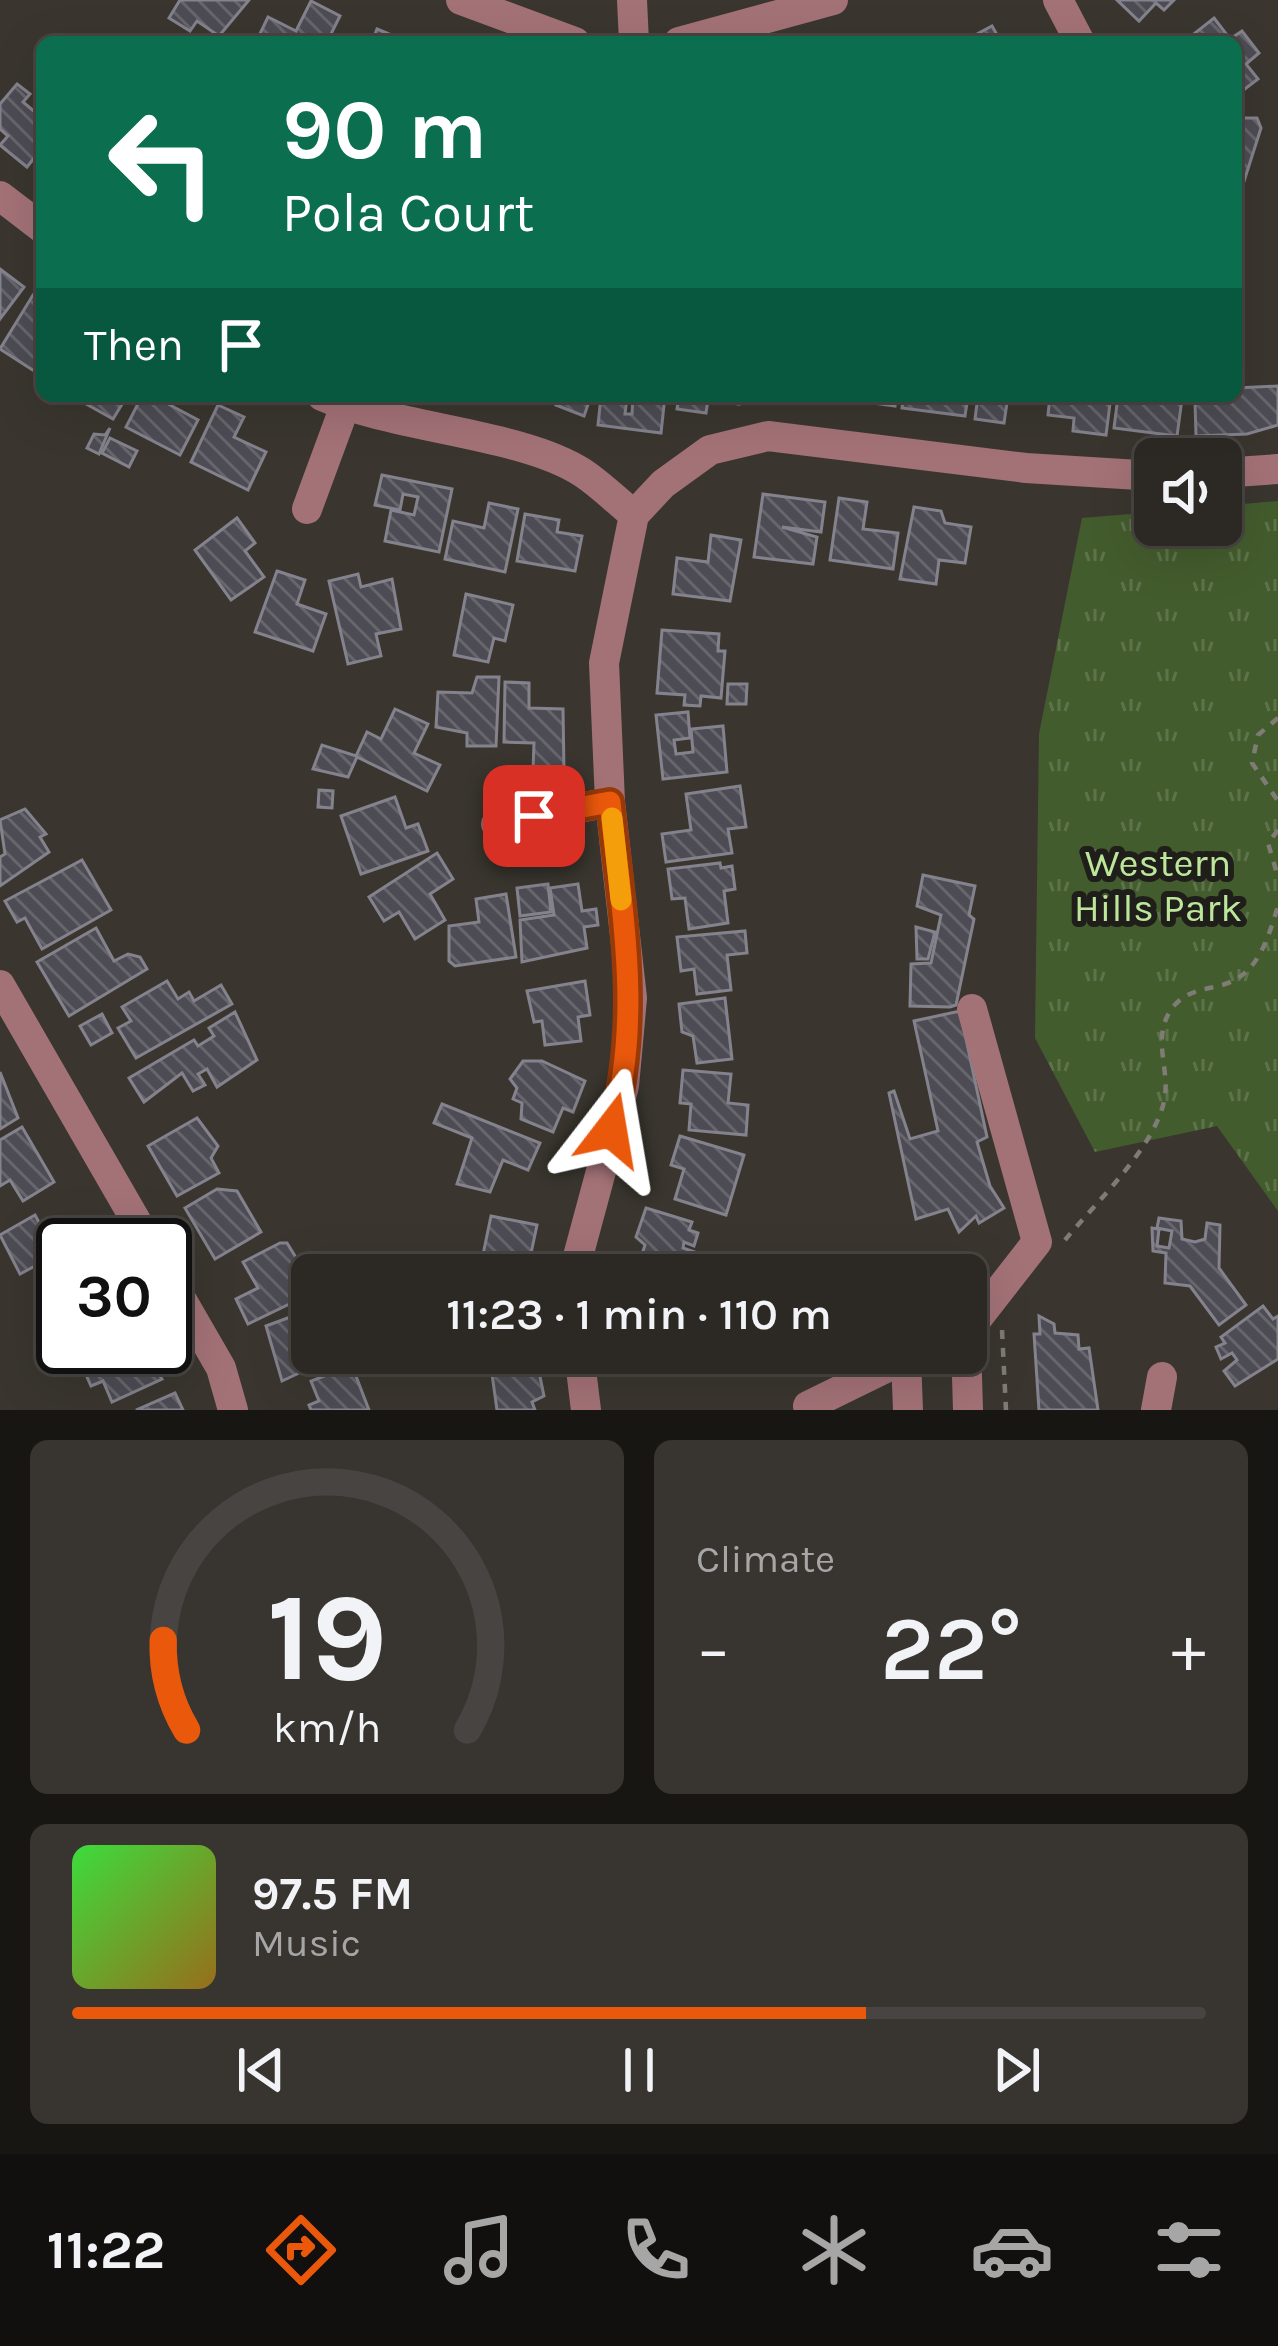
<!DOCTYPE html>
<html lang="en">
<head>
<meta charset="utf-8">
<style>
  body { margin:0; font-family:Karla,sans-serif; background:#383430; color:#f1f3f6; height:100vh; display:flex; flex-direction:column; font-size:45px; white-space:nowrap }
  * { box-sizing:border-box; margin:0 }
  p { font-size:39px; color:#a6a6a6 }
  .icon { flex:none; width:66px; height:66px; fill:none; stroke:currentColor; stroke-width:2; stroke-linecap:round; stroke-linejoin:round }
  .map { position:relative; height:1410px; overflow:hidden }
  .details { display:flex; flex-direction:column; gap:30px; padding:30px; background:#181613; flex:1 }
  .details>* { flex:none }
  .guide { position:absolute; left:36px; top:36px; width:1206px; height:366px; border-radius:18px; box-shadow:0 12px 48px #0002,0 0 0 3px #484441; background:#0b6e4f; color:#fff; overflow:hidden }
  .controls { position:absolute; left:1134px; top:438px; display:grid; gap:24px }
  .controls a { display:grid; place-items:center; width:108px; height:108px; border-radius:18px; background:#2c2823; box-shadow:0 12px 48px #0002,0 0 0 3px #484441; font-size:60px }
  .speed { position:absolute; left:36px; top:1218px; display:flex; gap:24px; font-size:60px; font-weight:700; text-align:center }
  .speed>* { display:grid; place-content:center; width:156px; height:156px; border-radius:50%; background:#2c2823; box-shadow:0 12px 48px #0002,0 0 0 3px #484441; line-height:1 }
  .speed .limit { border:6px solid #111; border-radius:18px; background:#fff; color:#111 }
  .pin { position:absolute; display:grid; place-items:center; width:102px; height:102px; color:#fff; margin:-51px; border-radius:24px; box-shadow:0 6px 18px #0006 }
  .me { position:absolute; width:132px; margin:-66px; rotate:14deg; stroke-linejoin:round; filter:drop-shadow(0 0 9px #0008) }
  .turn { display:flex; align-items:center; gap:42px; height:252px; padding:0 48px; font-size:54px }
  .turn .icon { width:156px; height:156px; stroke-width:2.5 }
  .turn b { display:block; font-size:84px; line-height:102px }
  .then { display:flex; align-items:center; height:114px; padding:0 48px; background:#0003; gap:24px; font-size:45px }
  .big { font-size:90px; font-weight:600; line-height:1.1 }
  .details .widget { flex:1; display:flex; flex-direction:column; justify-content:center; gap:18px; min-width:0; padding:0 42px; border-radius:18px; background:#383430 }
  .details .dial { align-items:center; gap:0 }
  .dial svg { height:312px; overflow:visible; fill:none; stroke:#484441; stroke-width:7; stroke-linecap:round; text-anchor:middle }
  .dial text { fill:#f1f3f6; stroke:none }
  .song { display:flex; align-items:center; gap:36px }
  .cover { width:144px; height:144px; border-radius:18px; background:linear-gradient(135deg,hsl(120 70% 55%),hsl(40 70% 35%)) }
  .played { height:12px; border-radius:6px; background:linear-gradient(90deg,#ea580c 70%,#484441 70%) }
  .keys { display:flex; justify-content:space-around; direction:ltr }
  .heat { display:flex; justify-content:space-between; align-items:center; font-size:66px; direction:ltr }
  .details .tiles { flex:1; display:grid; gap:30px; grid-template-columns:1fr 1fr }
  .widget:last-child { grid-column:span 2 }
  .trip { position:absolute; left:291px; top:1254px; width:696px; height:120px; border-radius:18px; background:#2c2823; box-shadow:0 12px 48px #0002,0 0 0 3px #484441; font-weight:600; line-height:120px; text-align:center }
  .tab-bar { display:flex; height:192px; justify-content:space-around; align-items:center; background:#12100e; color:#a6a6a6 }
  .tab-bar .icon { width:84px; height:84px }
  .tab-bar .on { color:#ea580c }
  .tab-bar b { font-size:54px; color:#f1f3f6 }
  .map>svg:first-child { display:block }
</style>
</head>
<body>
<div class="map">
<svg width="1278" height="1410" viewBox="0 0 1278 1410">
  <defs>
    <pattern id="park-tufts" width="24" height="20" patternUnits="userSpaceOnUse" patternTransform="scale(3)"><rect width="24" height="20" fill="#435c2d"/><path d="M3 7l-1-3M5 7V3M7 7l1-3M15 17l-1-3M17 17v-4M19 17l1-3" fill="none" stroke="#5e734b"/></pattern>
    <pattern id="building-back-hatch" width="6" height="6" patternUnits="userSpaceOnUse" patternTransform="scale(3)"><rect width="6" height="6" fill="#4d4c54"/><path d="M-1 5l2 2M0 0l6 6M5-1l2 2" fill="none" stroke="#67666c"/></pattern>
  </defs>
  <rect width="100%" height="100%" fill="#3a362f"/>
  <polygon fill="url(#park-tufts)" points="1278,501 1278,1211 1217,1126 1095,1152 1035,1038 1039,734 1082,518 1155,512 1155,525 1221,525 1221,506"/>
  <g fill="url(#building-back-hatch)" stroke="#84828c" stroke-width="3">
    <polygon points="180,0 249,0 219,36 197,21 190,31 169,18"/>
    <polygon points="1117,0 1174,0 1164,10 1156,3 1139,21"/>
    <polygon points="311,1 340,16 327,42 256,42 268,17 296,31"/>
    <polygon points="1214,18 1230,39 1242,31 1259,53 1246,64 1258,79 1237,95 1236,42 1194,42 1190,37"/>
    <polygon points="992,26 1001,42 962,42"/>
    <polygon points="377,29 408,42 372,42"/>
    <polygon points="17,84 30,94 23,102 42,118 42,148 27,167 0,145 8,136 0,129 0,104"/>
    <polygon points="1236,118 1257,118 1261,128 1239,197"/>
    <polygon points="0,269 24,287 0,319"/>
    <polygon points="33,295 42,301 42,376 0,349"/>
    <polygon points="1278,386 1278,425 1247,434 1196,436 1195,401 1236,396 1236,388"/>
    <polygon points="72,396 127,396 113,419"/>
    <polygon points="142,396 175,396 170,405 198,420 180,455 126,427"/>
    <polygon points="559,396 591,396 584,416 556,405"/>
    <polygon points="601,396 627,398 625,414 632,414 633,396 665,396 661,433 598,425"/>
    <polygon points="679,396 740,396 739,404 708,400 706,413 677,409"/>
    <polygon points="867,396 896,396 895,406 866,402"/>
    <polygon points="904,396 968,396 965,416 902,408"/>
    <polygon points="978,396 1008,396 1004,423 975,419"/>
    <polygon points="1050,396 1111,396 1106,435 1073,431 1074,418 1048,415"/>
    <polygon points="1118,396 1182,399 1177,436 1114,428"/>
    <polygon points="218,405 244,417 234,437 266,452 248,490 191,462"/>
    <polygon points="110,428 99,454 87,448 94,434 105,435"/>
    <polygon points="110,438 137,451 129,467 102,453"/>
    <polygon points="382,475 452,489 439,552 385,541 391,510 414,515 418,497 403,494 400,510 375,505"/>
    <polygon points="763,494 825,502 821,532 782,527 817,537 813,564 754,557"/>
    <polygon points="839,498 867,502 863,529 898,533 893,569 830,560"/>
    <polygon points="489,503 518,509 505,572 445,559 453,521 484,528"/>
    <polygon points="914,507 941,511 945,523 971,527 965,563 939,560 936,584 900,579"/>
    <polygon points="525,514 559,520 557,532 582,536 575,571 517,561"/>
    <polygon points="237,518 255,543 245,551 264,577 231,600 195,550"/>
    <polygon points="711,535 741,540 730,601 673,594 677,558 708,562"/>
    <polygon points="277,571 305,580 297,604 326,614 313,651 255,632"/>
    <polygon points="358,574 361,587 392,579 401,629 376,634 381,656 348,664 329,581"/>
    <polygon points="466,594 513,605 505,641 494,638 488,662 454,655"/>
    <polygon points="662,630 719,634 718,651 725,651 721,698 701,696 700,706 684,705 685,695 657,693"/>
    <polygon points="477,677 499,677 496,746 467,746 467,733 436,727 438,692 472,693"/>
    <polygon points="505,682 529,683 529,708 563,709 564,772 533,771 534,743 504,742"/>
    <polygon points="728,684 747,684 746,704 727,704"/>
    <polygon points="395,709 428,724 414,753 440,765 427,791 357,757 348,777 313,769 322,745 356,756 367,732 381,739"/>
    <polygon points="688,712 690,738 674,740 676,754 693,752 691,729 723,726 727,772 663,779 656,715"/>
    <polygon points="740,786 746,827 728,829 732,853 666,862 662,834 691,830 686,794"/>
    <polygon points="319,790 333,791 332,808 318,807"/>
    <polygon points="395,797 406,828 418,824 428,851 361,874 341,816"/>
    <polygon points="25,809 46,834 40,837 49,852 0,886 0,857 5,854 0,820"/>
    <polygon points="437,853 453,879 430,894 445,920 415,939 399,912 384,921 369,897"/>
    <polygon points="82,860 111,910 42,949 25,918 17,922 5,901"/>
    <polygon points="720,863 721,868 732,866 735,889 724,891 728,923 689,929 685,898 672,899 668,869"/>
    <polygon points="923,875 975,886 969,915 974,919 956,1005 950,1007 910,1006 911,964 931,963 941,915 917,906"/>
    <polygon points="548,884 551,912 520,916 517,888"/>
    <polygon points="578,884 582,911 596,909 598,925 584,927 587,948 522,962 520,920 554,915 550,888"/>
    <polygon points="506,894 516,957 455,966 449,961 449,926 479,922 476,899"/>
    <polygon points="916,927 935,932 928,959 917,959"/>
    <polygon points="96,928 114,961 128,954 140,957 147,969 69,1016 37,962"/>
    <polygon points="745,931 747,953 727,955 731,990 697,994 694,969 681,971 677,937"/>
    <polygon points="167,981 178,999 189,992 194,1001 221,985 232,1004 136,1058 118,1028 131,1021 122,1007"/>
    <polygon points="585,981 590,1015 578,1017 581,1041 545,1045 542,1021 534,1022 527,991"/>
    <polygon points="725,998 732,1059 697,1063 693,1036 682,1032 679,1004"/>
    <polygon points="960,1011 987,1137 977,1142 990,1186 1004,1208 979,1223 976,1216 959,1232 948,1209 916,1219 889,1093 894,1091 910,1139 938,1131 914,1021"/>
    <polygon points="235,1012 257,1060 217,1087 207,1069 198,1074 205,1085 193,1091 182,1073 144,1102 129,1078 194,1040 198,1046 214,1036 209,1028"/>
    <polygon points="102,1014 112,1033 91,1045 80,1026"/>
    <polygon points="523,1061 542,1061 585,1081 573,1112 563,1108 553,1132 521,1119 522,1103 513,1099 517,1088 510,1079"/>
    <polygon points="683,1070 731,1074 728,1103 748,1105 746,1135 689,1130 691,1104 680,1103"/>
    <polygon points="0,1072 18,1118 0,1129"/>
    <polygon points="442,1104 540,1143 528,1170 503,1160 490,1192 457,1184 472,1138 434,1123"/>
    <polygon points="197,1118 218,1146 211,1158 219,1173 177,1196 148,1146"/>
    <polygon points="22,1127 54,1182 23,1201 10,1180 0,1186 0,1140"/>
    <polygon points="680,1136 744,1155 726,1215 675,1199 684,1169 671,1165"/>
    <polygon points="217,1189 237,1191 261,1232 215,1259 185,1208"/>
    <polygon points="646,1208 692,1222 689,1230 698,1233 694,1246 684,1242 683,1248 703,1255 696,1275 637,1269 645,1245 636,1237"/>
    <polygon points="35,1215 43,1230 55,1223 60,1232 82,1220 96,1245 63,1245 63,1263 40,1276 35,1266 20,1274 0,1235"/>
    <polygon points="491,1216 537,1225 530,1258 519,1256 515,1275 479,1274"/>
    <polygon points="1159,1218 1181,1221 1182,1239 1195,1242 1205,1239 1207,1223 1220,1225 1219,1268 1246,1305 1219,1325 1190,1286 1165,1283 1166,1253 1153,1251 1152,1228 1159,1229 1157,1246 1169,1248 1172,1231 1157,1228"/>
    <polygon points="280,1243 287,1243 308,1277 312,1275 312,1293 248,1324 236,1299 258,1288 243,1262"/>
    <polygon points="63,1274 63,1328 54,1333 36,1302 52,1293 47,1283"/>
    <polygon points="1263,1306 1273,1319 1278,1316 1278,1359 1235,1386 1224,1371 1237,1360 1232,1353 1221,1359 1216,1347 1225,1343 1221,1337"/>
    <polygon points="312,1309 312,1353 349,1353 338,1363 327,1360 282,1381 266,1326"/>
    <polygon points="1039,1316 1054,1324 1055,1333 1078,1335 1079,1349 1089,1348 1098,1410 1039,1410 1034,1334 1040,1334"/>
    <polygon points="87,1347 141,1347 162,1379 112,1402 103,1381 91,1386 77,1354"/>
    <polygon points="644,1353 698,1353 699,1368 644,1368"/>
    <polygon points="538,1367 544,1396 532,1402 535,1410 497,1410 492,1374"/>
    <polygon points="345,1368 354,1371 369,1410 311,1410 309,1405 319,1401 311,1381"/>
    <polygon points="175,1393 183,1410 136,1410"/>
  </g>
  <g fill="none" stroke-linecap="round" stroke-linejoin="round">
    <g stroke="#7f7c75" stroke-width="4.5" stroke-dasharray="9 9" stroke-linecap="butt">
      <polyline points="1278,718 1258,735 1252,763 1278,801"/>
      <polyline points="1278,830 1268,843 1278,877"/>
      <path d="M1065,1240C1096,1202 1158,1145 1165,1096C1169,1065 1151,1036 1173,1007C1187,990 1204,990 1222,985C1259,975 1268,937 1278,906"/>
      <polyline points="1002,1330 1006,1410"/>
    </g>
    <g stroke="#a37277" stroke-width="30">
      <polyline points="461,0 575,42"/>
      <polyline points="632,0 634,42"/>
      <polyline points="1058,0 1080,42"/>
      <polyline points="679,42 833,0"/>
      <polyline points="0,196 42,228"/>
      <path d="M322,396C397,429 522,433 583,473C601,485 617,501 634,515"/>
      <polyline points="1221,473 1278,469"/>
      <polyline points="307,509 345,406"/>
      <polyline points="496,824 610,802"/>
      <polyline points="0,985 150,1245"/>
      <polyline points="165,1271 221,1368 233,1410"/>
      <polyline points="573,1275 624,1086 632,998 610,802 604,663 634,515 663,484 710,450 768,436 1026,468 1155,476"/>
      <polyline points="966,1333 1037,1242 972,1009"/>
      <polyline points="966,1344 968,1410"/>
      <polyline points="579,1353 586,1410"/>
      <polyline points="808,1406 906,1358"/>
      <polyline points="908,1410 906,1358 918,1353"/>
      <polyline points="1156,1410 1162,1377"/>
    </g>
  </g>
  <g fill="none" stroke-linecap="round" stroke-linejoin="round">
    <g stroke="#983908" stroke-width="30">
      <path id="route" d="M534,816L610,802C622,913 643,1020 611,1130"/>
    </g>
    <use href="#route" stroke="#ea580c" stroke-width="21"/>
    <polyline stroke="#f59e0b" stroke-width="21" points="612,818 621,900"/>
  </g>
  <g text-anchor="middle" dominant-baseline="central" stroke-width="12" stroke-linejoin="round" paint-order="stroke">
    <g font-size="39" fill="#bce79b" stroke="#201e1a">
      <text x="1158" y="863">Western<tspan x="1158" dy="45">Hills Park</tspan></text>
    </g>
  </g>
</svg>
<div class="controls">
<a><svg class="icon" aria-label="sound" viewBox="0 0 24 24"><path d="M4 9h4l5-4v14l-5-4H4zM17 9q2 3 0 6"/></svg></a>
</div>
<div class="speed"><div class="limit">30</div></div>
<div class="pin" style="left:534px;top:816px;background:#d93025"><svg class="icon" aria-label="arrive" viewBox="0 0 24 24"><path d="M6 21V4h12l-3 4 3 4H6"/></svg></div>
<svg class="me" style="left:611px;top:1130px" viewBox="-20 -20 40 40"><path d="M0-17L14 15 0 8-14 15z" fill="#ea580c" stroke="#fff" stroke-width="4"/></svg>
<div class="trip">11:23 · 1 min · 110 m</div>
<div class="guide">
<div class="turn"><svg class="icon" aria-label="left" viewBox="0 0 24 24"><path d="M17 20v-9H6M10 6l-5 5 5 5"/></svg><div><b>90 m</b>Pola Court</div></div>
<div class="then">Then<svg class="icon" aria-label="arrive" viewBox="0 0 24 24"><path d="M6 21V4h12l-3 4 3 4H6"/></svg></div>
</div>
</div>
<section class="details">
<div class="tiles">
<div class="widget dial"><svg viewBox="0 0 100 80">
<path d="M14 69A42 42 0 1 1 86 69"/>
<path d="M14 69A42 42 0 0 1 8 46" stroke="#ea580c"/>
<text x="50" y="56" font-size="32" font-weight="700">19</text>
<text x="50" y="72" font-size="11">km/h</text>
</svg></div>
<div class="widget"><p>Climate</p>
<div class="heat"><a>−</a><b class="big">22°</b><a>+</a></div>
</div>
<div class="widget">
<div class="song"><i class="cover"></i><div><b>97.5 FM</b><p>Music</p></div></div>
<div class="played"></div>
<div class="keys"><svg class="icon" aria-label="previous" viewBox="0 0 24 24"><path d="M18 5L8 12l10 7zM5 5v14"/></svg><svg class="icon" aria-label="pause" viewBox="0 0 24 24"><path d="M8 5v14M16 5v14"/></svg><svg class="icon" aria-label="next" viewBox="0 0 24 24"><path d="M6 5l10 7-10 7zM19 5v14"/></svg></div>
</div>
</div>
</section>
<nav class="tab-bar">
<b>11:22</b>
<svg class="icon on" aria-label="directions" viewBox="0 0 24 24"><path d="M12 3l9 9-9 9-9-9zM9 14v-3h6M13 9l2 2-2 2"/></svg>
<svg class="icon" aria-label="music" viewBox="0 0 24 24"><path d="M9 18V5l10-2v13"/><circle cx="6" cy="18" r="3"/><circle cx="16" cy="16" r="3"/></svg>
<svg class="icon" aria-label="phone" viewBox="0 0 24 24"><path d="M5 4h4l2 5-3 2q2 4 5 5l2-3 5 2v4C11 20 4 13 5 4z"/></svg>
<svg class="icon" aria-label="climate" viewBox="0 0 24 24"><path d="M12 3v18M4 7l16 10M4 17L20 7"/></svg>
<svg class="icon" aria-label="car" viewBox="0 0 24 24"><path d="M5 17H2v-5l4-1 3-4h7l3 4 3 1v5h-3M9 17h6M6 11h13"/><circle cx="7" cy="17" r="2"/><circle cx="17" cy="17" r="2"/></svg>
<svg class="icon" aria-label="filters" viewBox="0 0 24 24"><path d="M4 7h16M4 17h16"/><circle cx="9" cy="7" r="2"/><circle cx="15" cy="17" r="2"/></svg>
</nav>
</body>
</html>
